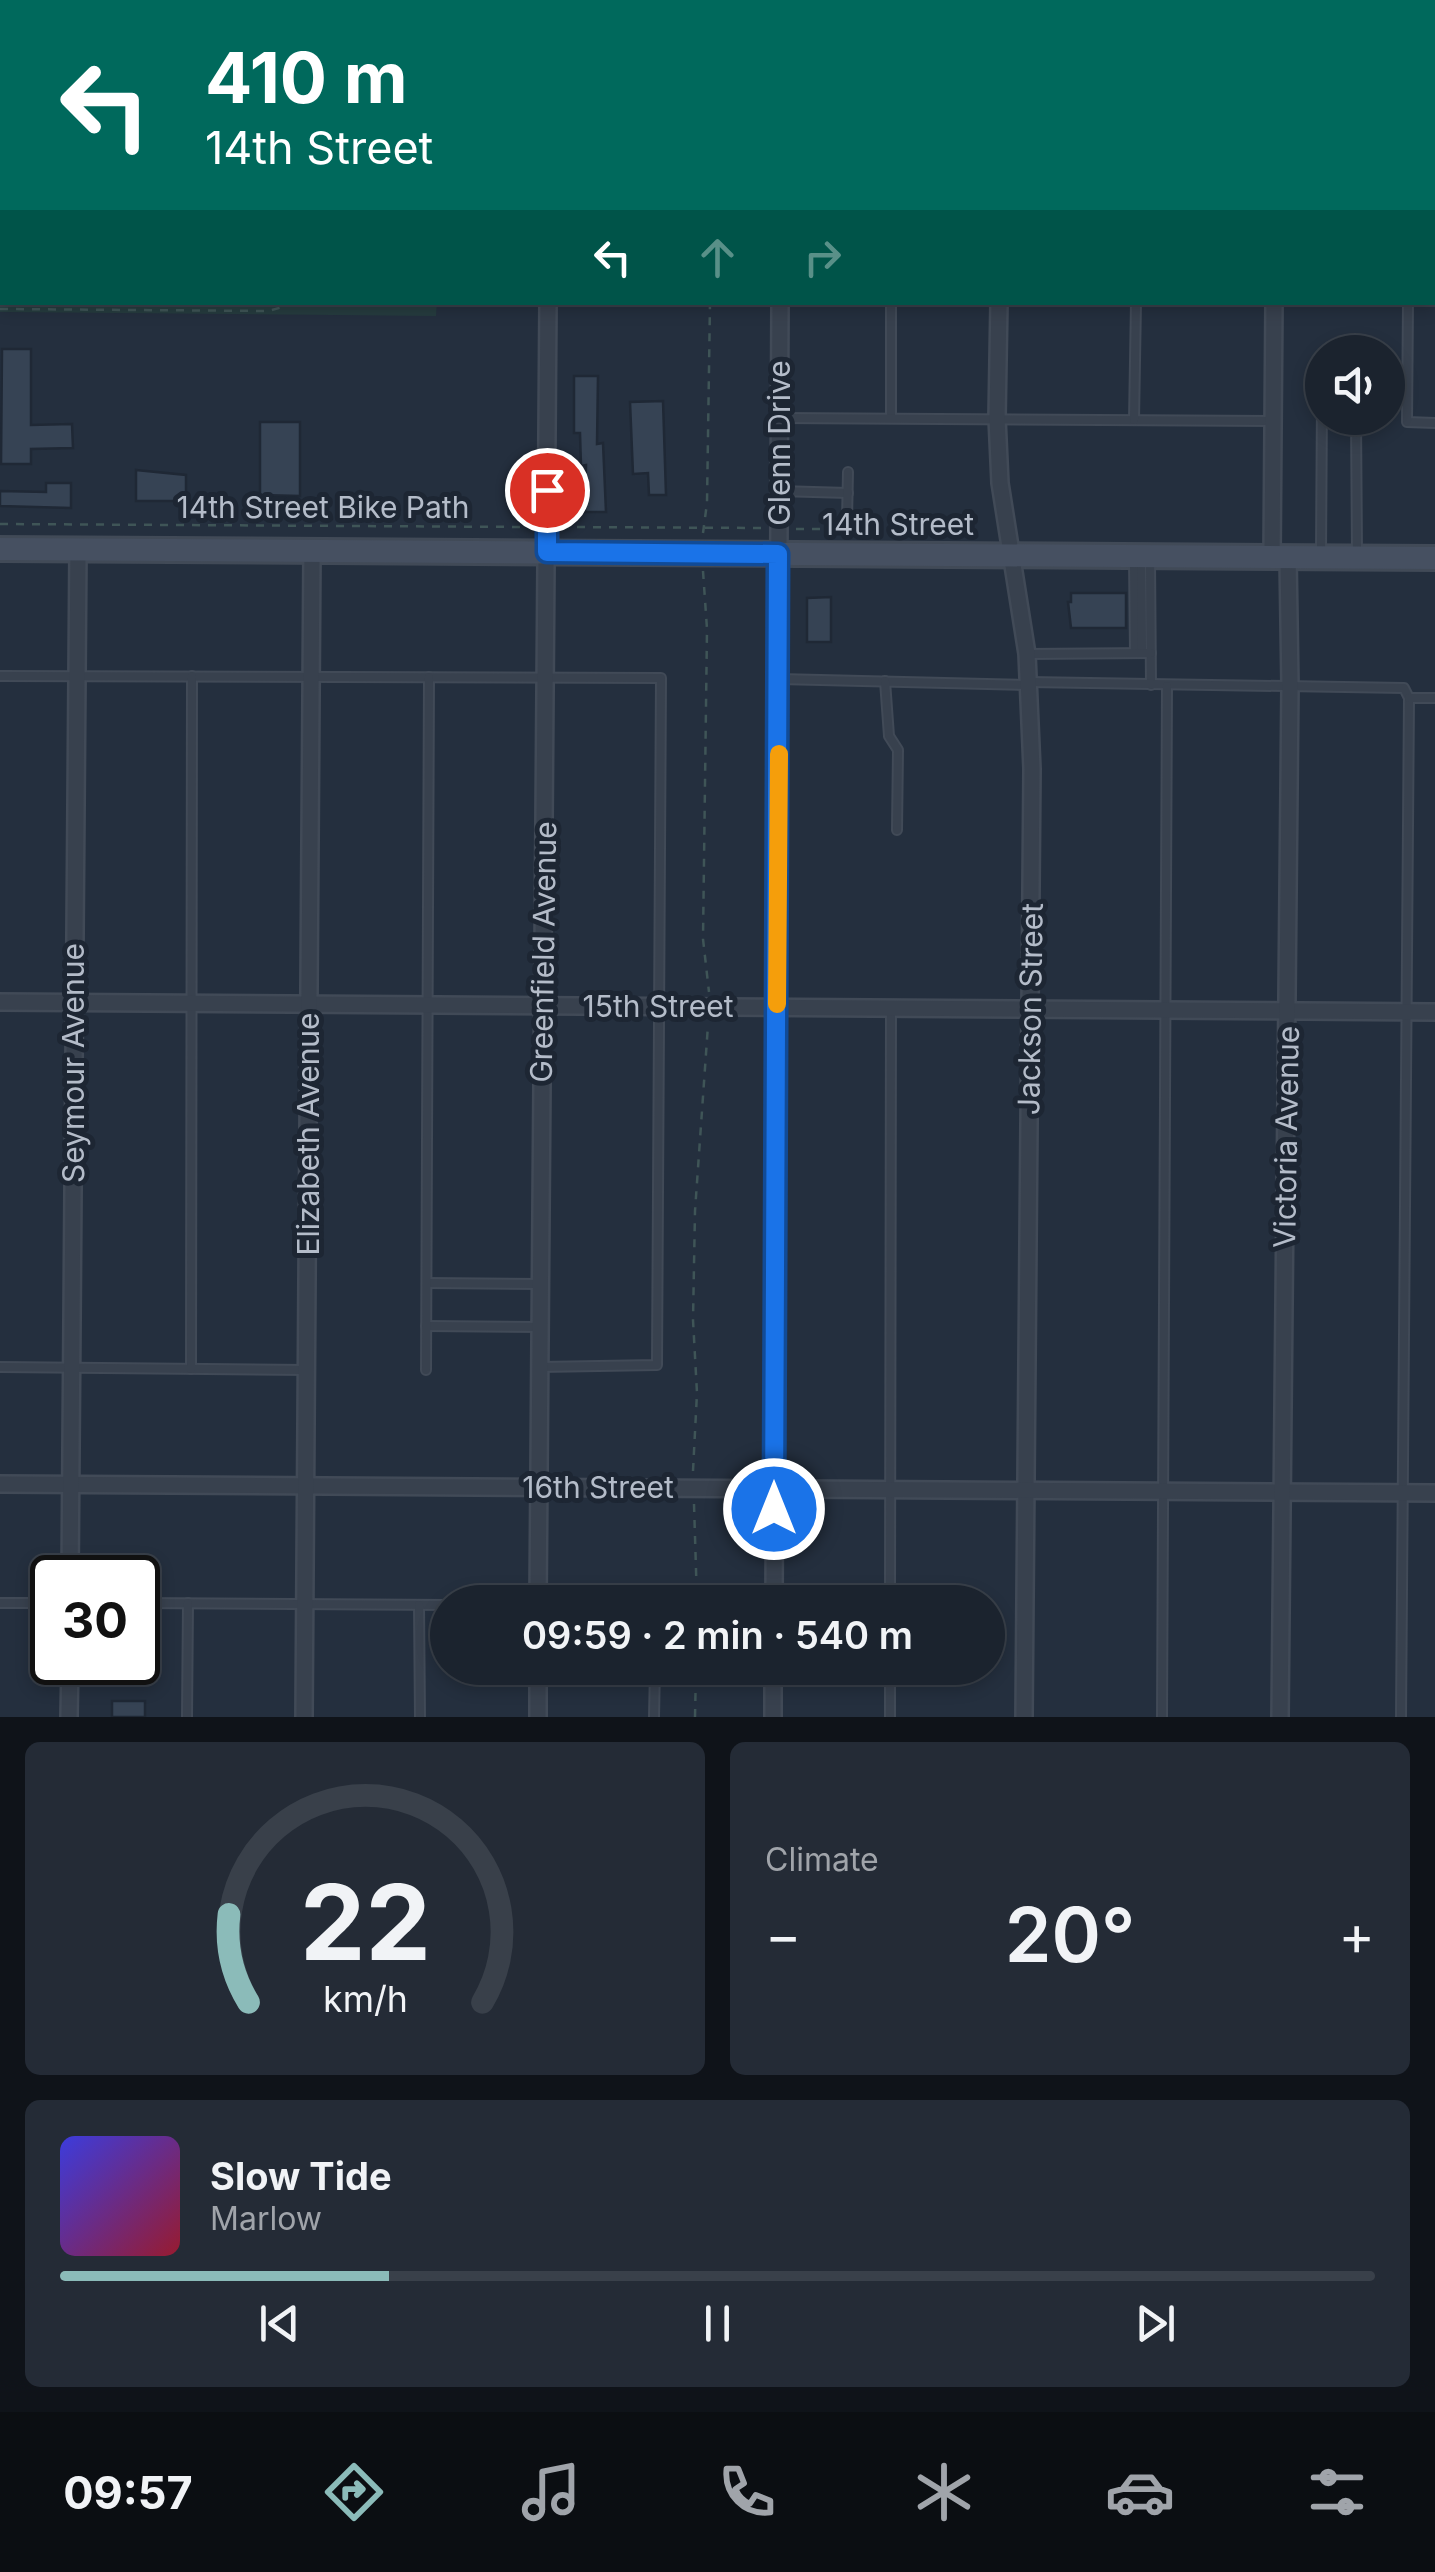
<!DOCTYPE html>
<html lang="en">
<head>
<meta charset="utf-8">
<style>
  body { margin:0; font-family:Inter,sans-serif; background:#242b36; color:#f1f3f6; height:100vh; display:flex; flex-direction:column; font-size:38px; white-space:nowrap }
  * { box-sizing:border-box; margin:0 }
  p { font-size:32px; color:#a0a4aa }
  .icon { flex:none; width:55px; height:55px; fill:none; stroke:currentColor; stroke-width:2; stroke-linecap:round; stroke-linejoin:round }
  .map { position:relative; height:1717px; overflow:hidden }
  .details { display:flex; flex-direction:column; gap:25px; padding:25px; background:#0f1319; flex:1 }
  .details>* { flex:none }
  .hud { position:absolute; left:0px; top:0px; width:1435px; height:305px; box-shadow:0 5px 15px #0003,0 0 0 2px #39404a; background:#00695c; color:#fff; overflow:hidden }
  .buttons { position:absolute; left:1305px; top:335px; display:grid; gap:20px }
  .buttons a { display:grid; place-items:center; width:100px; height:100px; border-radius:50%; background:#1b232e; box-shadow:0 5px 15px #0003,0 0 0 2px #39404a; font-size:50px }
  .speed { position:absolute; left:30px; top:1555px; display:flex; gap:20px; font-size:50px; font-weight:700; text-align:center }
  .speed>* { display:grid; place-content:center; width:130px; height:130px; border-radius:50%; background:#1b232e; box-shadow:0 5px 15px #0003,0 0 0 2px #39404a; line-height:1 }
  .speed .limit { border:5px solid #111; border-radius:15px; background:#fff; color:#111 }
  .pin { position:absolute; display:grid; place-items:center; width:85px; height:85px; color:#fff; margin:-42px; border:5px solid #fff; border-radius:50%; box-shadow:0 2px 10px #0007 }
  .me { position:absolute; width:110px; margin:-55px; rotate:0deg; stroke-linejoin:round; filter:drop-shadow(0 0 8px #0008) }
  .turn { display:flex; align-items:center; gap:35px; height:210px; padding:0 40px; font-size:45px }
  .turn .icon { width:130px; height:130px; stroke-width:2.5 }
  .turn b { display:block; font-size:70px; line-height:85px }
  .lanes { display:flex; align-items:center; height:95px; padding:0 40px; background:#0003; justify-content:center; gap:50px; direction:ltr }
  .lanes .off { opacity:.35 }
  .big { font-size:75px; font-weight:600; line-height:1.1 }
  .details .widget { flex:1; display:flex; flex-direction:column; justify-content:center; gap:15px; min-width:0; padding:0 35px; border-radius:15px; background:#242b36 }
  .details .dial { align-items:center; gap:0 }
  .dial svg { height:260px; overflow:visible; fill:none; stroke:#39404a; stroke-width:7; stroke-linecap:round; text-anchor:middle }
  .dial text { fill:#f1f3f6; stroke:none }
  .song { display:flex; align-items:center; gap:30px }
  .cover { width:120px; height:120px; border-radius:15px; background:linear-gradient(135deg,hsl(240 70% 55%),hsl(350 70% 35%)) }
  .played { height:10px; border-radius:5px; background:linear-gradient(90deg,#8bbbb9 25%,#39404a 25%) }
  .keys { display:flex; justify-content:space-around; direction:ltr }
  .heat { display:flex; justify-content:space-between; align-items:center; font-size:55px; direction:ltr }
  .details .tiles { flex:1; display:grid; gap:25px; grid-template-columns:1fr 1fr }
  .widget:last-child { grid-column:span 2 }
  .trip { position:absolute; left:430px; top:1585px; width:575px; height:100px; border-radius:50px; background:#1b232e; box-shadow:0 5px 15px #0003,0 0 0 2px #39404a; font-weight:600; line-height:100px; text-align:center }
  .dock { display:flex; height:160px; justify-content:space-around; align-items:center; background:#0b0e12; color:#a0a4aa }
  .dock .icon { width:70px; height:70px }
  .dock .active { color:#8bbbb9 }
  .dock b { font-size:45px; color:#f1f3f6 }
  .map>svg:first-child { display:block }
</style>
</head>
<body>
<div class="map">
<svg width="1435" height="1717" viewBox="0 0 1435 1717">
  <rect width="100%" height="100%" fill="#242f3e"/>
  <polygon fill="#263c3f" points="0,0 425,0 2,2 2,302 437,302 436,316 0,312"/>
  <g fill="#364354" stroke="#1f2835" stroke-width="2.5">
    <polygon points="2,349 31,349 31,425 72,424 73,448 31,449 31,464 1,464"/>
    <polygon points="574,376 598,376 597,444 603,443 606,512 585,512 586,465 581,466 580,433 574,433"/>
    <polygon points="663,401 666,495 649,495 648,473 633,474 630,402"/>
    <polygon points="260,422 300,422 300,496 260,495"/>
    <polygon points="136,470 186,475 186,501 136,501"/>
    <polygon points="46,483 71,483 71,508 0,506 0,491 46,492"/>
    <polygon points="1071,593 1126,593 1126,628 1071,628 1068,602 1071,602"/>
    <polygon points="831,597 831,642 807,642 807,598"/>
    <rect x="112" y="1701" width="33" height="16"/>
  </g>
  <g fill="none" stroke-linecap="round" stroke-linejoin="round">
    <g stroke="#414a57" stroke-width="12">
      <g id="lane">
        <polyline points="668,0 668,2"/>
        <polyline points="893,2 893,0"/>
        <polyline points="1139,2 1139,0"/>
        <polyline points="1410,2 1410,0"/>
        <polyline points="0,73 2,73"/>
        <polyline points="1408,302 1407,422 1435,423"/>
        <polyline points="891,417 891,302"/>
        <polyline points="779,418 1273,421"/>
        <polyline points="1356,418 1357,553"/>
        <polyline points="1134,420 1136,302"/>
        <polyline points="779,491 848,493"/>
        <polyline points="847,520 848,472"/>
        <polyline points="1321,553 1322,400"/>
        <polyline points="1134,560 1135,653"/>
        <polyline points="1141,560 1142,653"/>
        <polyline points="1150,560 1151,685"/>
        <polyline points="1027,654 1151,653"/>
        <polyline points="0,676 661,678 657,1365 540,1367"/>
        <polyline points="779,679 1029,685"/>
        <polyline points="885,681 889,736 898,750 897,830"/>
        <polyline points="1029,682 1404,688 1409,698 1401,1717"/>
        <polyline points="1409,698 1435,698"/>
        <polyline points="427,1283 540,1284"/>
        <polyline points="426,1326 540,1327"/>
        <polyline points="0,1367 306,1370"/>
        <polyline points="191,1369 192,676"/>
        <polyline points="426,1370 429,677"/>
        <polyline points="890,1602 891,1007"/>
        <polyline points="0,1603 52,1603"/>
        <polyline points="138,1603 448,1605"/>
        <polyline points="419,1605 420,1717"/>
        <polyline points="187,1717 188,1603"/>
        <polyline points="654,1717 655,1668"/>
        <polyline points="890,1717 890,1668"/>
        <polyline points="1162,1717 1167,686"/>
      </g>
    </g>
    <g stroke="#414a57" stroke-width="20">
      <g id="street">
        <polyline points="314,2 314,0"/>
        <polyline points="549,2 549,0"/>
        <polyline points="782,2 782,0"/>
        <polyline points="1003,2 1003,0"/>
        <polyline points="1275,2 1275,0"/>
        <polyline points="1432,108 1435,108"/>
        <polyline points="999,302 997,418 1000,483 1027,654 1032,769 1024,1717"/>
        <polyline points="1272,557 1274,302"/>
        <polyline points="0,1002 1435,1012"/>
        <polyline points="0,1484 1435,1493"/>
        <polyline points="70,1578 78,548"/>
        <polyline points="538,1602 548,302"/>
        <polyline points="774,1602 780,302"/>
        <polyline points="69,1717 70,1662"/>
        <polyline points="304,1717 312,550"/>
        <polyline points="538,1717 538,1668"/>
        <polyline points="773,1717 773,1668"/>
        <polyline points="1280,1717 1290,686 1288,557"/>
      </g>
    </g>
    <g stroke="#414a57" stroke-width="28">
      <polyline id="secondary" points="0,549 1435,558"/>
    </g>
    <g stroke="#3f5557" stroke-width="2.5" stroke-dasharray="8 8" stroke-linecap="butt">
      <polyline points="714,0 714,2"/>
      <polyline points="420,2 420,0"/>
      <polyline points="0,309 268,311 301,302"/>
      <polyline points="0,524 528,527"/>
      <polyline points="561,527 763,528"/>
      <polyline points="796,529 838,529"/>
      <polyline points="856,529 968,527"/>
      <polyline points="703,533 707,503 710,302"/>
      <polyline points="703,571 707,629 703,939 709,992"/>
      <polyline points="693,1471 697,1393 693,1320 695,1211 708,1025"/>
      <polyline points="694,1504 697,1602"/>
      <polyline points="695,1717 696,1668"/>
    </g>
    <use href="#lane" stroke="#38414e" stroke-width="8"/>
    <use href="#street" stroke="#38414e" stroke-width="15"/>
    <use href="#secondary" stroke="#465061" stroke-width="22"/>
  </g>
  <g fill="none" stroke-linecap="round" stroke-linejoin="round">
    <g stroke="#114b97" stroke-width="25">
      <polyline id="route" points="547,490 547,552 778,554 774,1509"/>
    </g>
    <use href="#route" stroke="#1a73e8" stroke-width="18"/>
    <polyline stroke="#f59e0b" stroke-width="18" points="777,1004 779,754"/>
  </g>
  <g text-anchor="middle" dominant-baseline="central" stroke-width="10" stroke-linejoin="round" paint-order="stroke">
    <g font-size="30" fill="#b4bcc9" stroke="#1d2633">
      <text transform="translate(779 443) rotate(-90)">Glenn Drive</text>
      <text x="323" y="507">14th Street Bike Path</text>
      <text x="898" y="524">14th Street</text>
      <text transform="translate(543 952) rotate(-89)">Greenfield Avenue</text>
      <text x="658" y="1006">15th Street</text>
      <text transform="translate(1030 1009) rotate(-89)">Jackson Street</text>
      <text transform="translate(73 1063) rotate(-90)">Seymour Avenue</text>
      <text transform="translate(308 1134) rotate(-90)">Elizabeth Avenue</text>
      <text transform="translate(1286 1137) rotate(-89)">Victoria Avenue</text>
      <text x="598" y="1487">16th Street</text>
    </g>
  </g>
</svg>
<div class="buttons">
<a><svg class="icon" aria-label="sound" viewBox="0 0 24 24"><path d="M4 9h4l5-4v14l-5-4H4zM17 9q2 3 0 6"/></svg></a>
</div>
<div class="speed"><div class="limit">30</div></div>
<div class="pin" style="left:547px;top:490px;background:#d93025"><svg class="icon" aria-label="arrive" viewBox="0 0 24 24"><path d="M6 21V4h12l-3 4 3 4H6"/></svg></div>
<svg class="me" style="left:774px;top:1509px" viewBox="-20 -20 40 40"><circle r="17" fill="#1a73e8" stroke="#fff" stroke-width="3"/><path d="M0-11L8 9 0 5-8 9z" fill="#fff"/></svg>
<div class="trip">09:59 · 2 min · 540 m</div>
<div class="hud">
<div class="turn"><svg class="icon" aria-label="left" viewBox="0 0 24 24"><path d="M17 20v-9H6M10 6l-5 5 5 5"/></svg><div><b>410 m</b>14th Street</div></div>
<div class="lanes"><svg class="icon" aria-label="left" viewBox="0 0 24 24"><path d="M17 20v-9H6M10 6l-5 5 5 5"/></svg><svg class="icon off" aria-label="ahead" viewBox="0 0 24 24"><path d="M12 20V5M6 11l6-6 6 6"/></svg><svg class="icon off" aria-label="right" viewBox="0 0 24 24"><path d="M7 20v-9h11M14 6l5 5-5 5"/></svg></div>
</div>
</div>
<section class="details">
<div class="tiles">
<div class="widget dial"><svg viewBox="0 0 100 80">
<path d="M14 69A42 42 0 1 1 86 69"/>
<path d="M14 69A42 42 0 0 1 8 42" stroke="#8bbbb9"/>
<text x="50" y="56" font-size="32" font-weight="700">22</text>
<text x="50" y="72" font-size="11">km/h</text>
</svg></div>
<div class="widget"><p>Climate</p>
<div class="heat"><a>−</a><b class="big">20°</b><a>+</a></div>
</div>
<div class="widget">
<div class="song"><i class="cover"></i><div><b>Slow Tide</b><p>Marlow</p></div></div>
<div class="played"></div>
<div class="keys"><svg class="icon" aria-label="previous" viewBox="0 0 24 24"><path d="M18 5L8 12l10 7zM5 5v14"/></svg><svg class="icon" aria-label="pause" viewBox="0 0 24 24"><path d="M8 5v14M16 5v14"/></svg><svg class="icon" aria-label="next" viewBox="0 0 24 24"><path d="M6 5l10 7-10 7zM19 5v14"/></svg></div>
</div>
</div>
</section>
<nav class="dock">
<b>09:57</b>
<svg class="icon active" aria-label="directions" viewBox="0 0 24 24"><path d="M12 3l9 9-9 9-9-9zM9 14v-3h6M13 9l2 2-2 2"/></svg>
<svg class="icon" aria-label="music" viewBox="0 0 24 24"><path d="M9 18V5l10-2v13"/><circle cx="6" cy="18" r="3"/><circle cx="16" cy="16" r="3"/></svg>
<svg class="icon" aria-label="phone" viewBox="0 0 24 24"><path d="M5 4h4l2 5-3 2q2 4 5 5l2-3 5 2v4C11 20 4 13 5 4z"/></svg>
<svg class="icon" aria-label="climate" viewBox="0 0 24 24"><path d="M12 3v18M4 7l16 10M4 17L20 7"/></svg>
<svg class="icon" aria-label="car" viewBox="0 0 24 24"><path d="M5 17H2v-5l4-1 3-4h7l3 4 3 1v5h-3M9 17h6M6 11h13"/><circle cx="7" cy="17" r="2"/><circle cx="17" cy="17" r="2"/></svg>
<svg class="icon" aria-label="filters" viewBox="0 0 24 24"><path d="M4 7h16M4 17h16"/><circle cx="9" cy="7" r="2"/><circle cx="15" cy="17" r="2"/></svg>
</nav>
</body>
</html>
